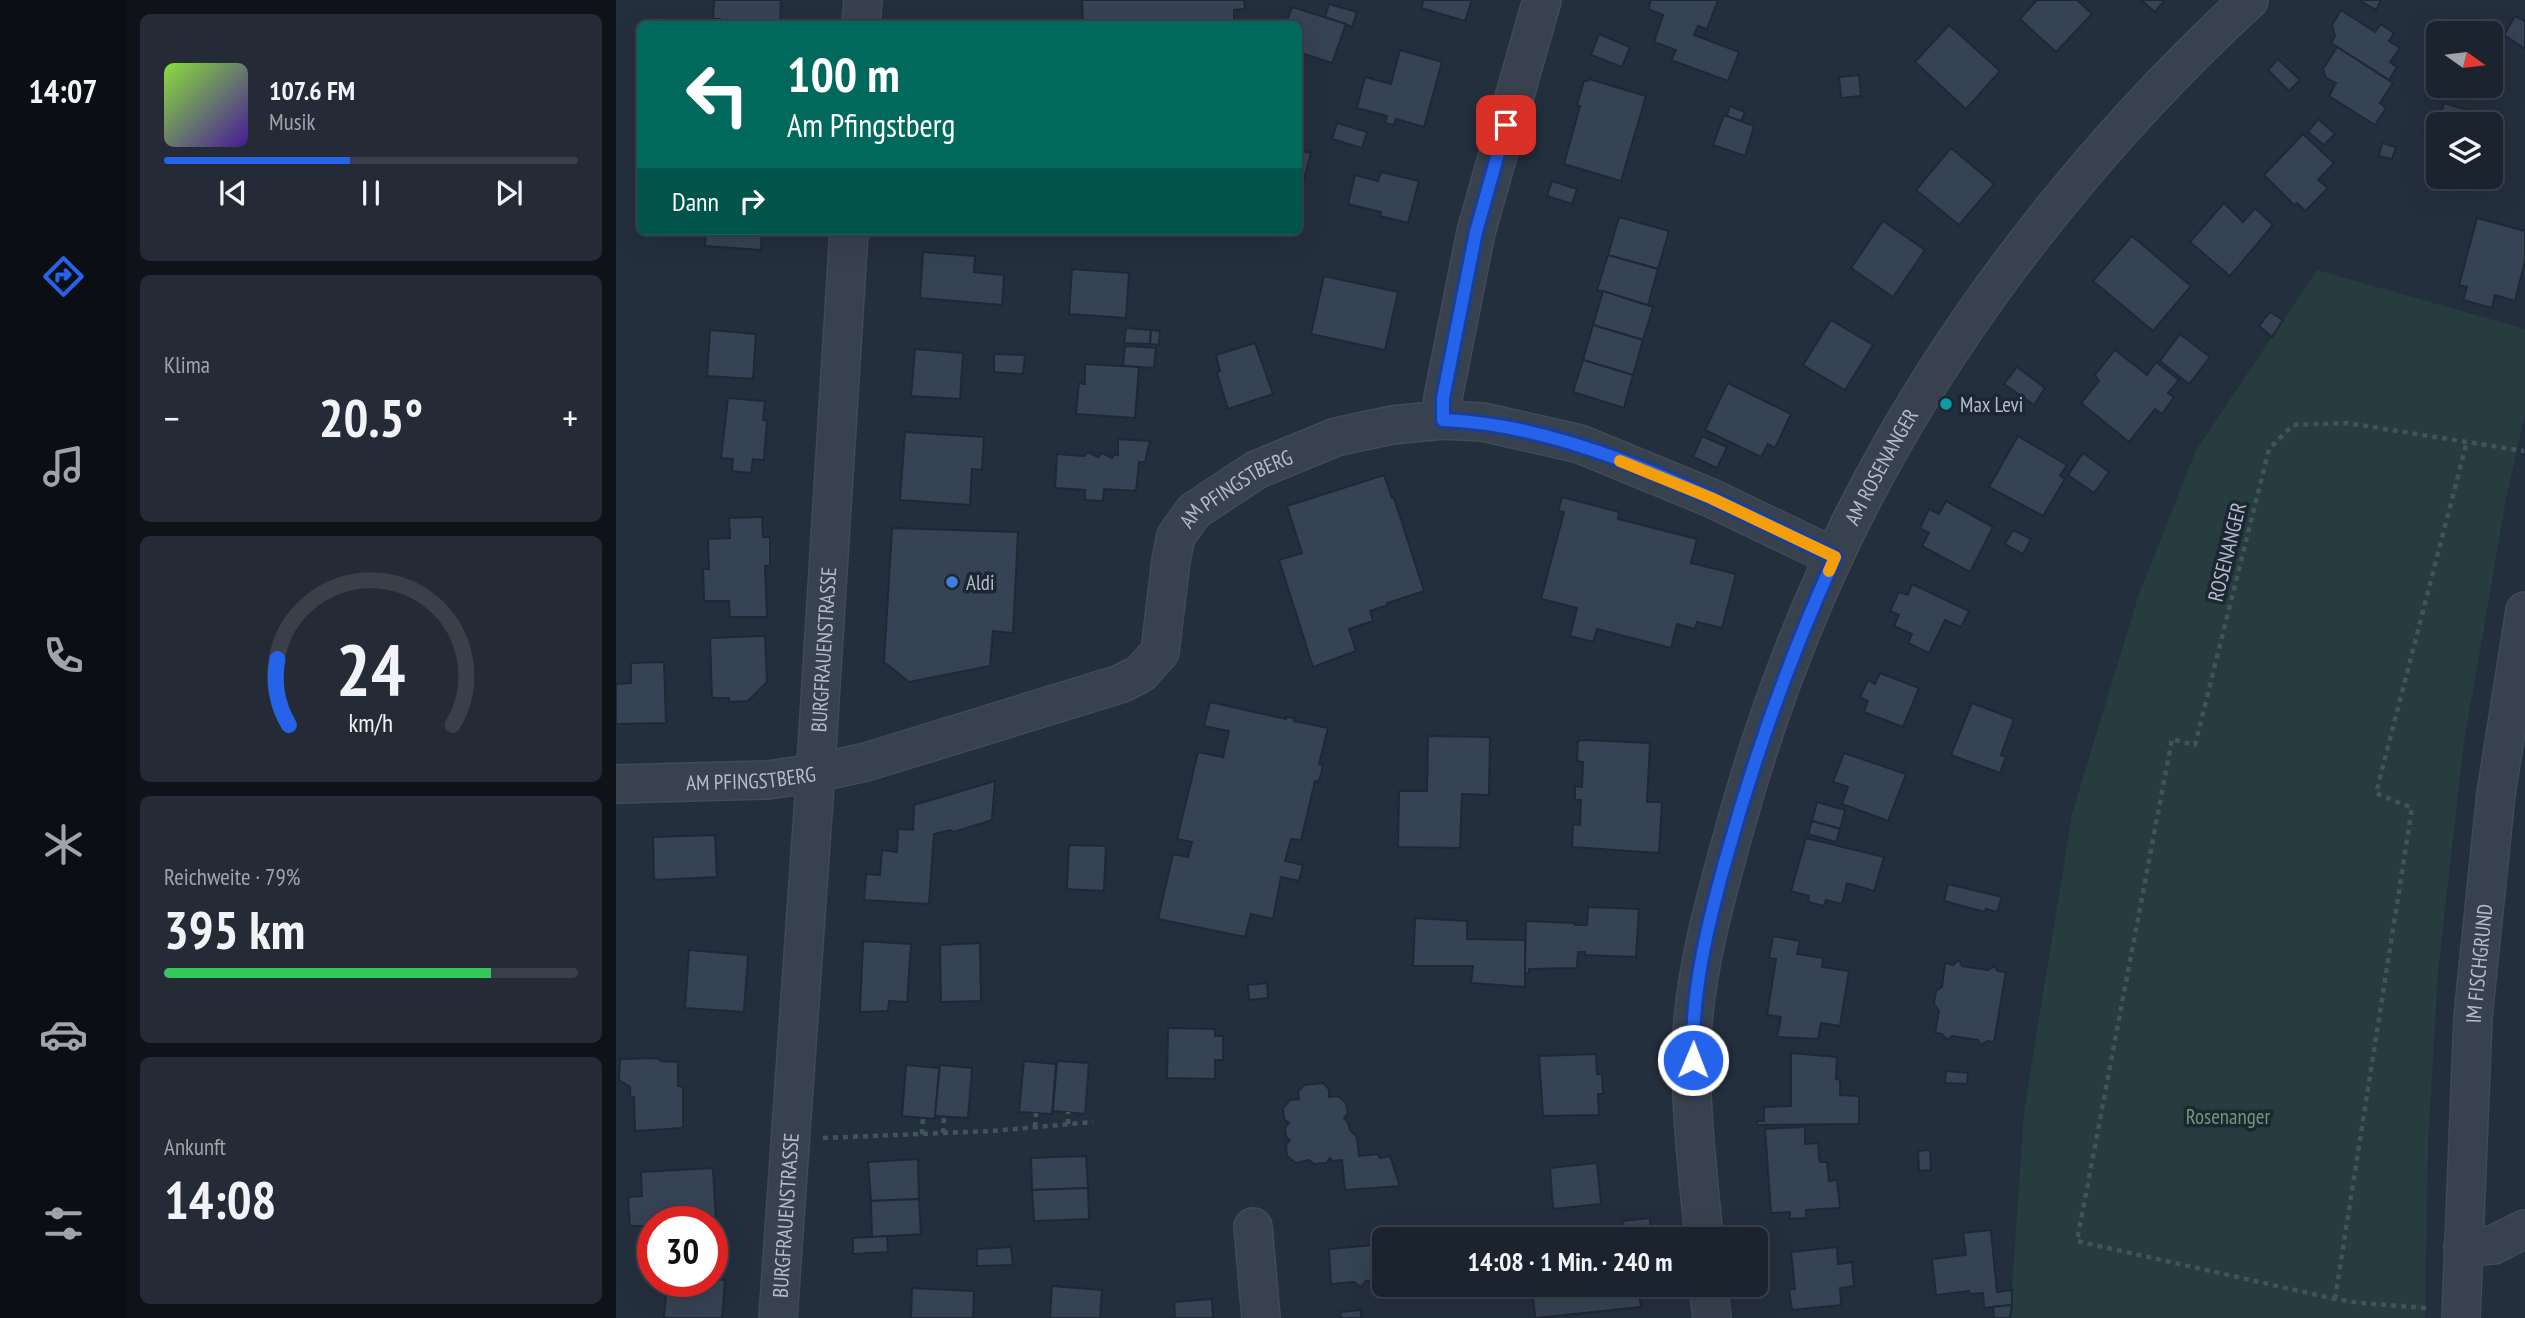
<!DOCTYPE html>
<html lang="de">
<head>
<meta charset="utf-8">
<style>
  body { margin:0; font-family:"PT Sans Narrow",sans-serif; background:#242b36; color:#f1f3f6; height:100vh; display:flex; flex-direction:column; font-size:26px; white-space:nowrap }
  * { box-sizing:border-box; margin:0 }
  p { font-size:23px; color:#a0a4aa }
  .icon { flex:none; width:38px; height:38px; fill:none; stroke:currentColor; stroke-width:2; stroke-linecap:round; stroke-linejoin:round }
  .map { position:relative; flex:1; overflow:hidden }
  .sheet { display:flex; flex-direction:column; gap:14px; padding:14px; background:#0f1319; width:490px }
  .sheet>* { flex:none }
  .top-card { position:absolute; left:21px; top:21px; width:665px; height:214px; border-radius:10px; box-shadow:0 7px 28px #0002,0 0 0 2px #39404a; background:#00695c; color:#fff; overflow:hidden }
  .needle { width:46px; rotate:104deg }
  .controls { position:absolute; left:1810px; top:21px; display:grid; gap:14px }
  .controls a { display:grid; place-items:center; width:77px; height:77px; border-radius:10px; background:#1b232e; box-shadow:0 7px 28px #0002,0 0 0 2px #39404a; font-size:35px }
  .speed { position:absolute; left:21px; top:1206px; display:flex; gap:14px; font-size:35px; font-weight:700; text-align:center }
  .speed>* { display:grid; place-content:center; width:91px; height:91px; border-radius:50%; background:#1b232e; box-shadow:0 7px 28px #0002,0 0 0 2px #39404a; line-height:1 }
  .speed .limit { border:10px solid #d22; background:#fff; color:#111 }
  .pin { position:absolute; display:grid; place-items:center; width:60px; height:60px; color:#fff; margin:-30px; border-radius:14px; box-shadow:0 4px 10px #0006 }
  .me { position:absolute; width:77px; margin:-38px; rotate:1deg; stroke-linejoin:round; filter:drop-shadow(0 0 5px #0008) }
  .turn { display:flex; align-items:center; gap:24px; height:147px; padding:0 35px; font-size:32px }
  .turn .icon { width:91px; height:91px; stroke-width:2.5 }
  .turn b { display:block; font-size:49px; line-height:60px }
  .then { display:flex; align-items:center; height:66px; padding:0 35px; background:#0003; gap:14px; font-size:26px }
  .big { font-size:52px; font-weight:700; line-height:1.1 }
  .sheet .card { flex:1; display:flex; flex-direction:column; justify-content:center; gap:10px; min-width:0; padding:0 24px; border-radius:10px; background:#242b36 }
  .sheet .dial { align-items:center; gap:0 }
  .dial svg { height:182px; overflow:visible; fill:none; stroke:#39404a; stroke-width:7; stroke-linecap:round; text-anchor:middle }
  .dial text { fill:#f1f3f6; stroke:none }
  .song { display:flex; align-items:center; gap:21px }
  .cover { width:84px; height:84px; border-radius:10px; background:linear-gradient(135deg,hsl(90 70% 55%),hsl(260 70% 35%)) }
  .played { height:7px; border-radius:4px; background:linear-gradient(90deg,#2563eb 45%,#39404a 45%) }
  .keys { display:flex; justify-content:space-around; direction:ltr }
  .heat { display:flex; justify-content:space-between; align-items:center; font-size:38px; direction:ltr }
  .charge { height:10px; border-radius:5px; background:linear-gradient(90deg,#34c759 79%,#39404a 0) }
  .trip { position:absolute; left:756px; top:1227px; width:396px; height:70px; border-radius:10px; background:#1b232e; box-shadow:0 7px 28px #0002,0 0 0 2px #39404a; font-weight:700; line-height:70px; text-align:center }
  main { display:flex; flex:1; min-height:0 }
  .tabs { display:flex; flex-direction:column; width:126px; justify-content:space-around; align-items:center; background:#0b0e12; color:#a0a4aa }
  .tabs .icon { width:49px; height:49px }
  .tabs .active { color:#2563eb }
  .tabs b { font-size:32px; color:#f1f3f6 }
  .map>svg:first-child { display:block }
</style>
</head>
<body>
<main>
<nav class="tabs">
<b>14:07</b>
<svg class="icon active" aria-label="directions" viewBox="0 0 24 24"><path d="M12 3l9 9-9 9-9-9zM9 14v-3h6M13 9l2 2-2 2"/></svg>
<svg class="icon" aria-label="music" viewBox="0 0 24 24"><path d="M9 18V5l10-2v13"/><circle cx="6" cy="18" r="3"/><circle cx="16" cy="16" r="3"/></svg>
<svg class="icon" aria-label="phone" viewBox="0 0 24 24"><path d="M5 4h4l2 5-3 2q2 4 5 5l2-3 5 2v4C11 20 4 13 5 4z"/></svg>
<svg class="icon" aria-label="climate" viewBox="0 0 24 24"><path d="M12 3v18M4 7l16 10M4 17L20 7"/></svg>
<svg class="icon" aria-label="car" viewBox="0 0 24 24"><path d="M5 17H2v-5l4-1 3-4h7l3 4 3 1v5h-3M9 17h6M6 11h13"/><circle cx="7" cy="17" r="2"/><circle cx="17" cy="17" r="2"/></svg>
<svg class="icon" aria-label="filters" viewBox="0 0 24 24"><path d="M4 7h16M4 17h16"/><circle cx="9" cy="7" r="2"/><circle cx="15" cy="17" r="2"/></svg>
</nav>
<section class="sheet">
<div class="card">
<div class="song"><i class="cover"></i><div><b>107.6 FM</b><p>Musik</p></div></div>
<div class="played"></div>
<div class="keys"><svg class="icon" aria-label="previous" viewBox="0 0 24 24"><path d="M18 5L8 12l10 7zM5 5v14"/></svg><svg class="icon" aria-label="pause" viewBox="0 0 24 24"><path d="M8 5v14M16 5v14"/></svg><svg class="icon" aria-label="next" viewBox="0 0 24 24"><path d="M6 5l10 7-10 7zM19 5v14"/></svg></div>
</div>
<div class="card"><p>Klima</p>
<div class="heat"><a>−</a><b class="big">20.5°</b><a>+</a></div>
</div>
<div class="card dial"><svg viewBox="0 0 100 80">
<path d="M14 69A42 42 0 1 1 86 69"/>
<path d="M14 69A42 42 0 0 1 9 40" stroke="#2563eb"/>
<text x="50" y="56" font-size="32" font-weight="700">24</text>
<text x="50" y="72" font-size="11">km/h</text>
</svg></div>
<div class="card"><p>Reichweite · 79%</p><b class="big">395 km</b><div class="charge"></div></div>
<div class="card"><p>Ankunft</p><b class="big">14:08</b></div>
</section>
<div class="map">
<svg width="1909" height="1318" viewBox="0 0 1909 1318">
  <rect width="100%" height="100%" fill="#242f3e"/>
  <polygon fill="#263c3f" points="1701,270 1909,329 1909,414 1890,499 1847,749 1822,972 1812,1144 1809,1318 1394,1318 1408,1112 1456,814 1522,597 1580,450"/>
  <g fill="#364354" stroke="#1f2835" stroke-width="2">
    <polygon points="98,0 165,0 164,24 104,24 104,19 97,19"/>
    <polygon points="466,0 628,0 629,9 618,10 618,24 467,24"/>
    <polygon points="808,0 856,0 849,21 805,8"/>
    <polygon points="1035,0 1102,0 1091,29 1082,26 1078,35 1123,52 1112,81 1055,60 1060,50 1038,42 1047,15 1032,9"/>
    <polygon points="1421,0 1461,0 1476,14 1440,52 1404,19"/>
    <polygon points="1525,0 1549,0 1539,12"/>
    <polygon points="1743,0 1765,0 1760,10"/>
    <polygon points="713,4 741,12 736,27 709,17"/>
    <polygon points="676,7 730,24 716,63 682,52 682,24 670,24"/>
    <polygon points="1725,10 1759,32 1765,24 1778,33 1773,41 1784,48 1774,62 1781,67 1773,80 1715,43 1719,36 1716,25"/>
    <polygon points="1899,16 1909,21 1909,49 1888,35"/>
    <polygon points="1333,25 1384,71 1350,109 1299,62"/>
    <polygon points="983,34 1014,47 1006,67 975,55"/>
    <polygon points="1721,47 1777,83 1764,103 1770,108 1759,125 1713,96 1720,83 1710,78 1707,69"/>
    <polygon points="784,50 826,62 808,127 780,119 778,125 769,123 771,116 741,108 749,77 775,84"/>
    <polygon points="1662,59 1684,80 1673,91 1652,70"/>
    <polygon points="1243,75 1245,96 1225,98 1223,77"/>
    <polygon points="973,79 1030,96 1005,181 948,164 964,106 961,105 968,81 972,81"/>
    <polygon points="1828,103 1883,119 1874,147 1874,124 1822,124 1822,166 1810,162 1817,139 1808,136 1816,111 1825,113"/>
    <polygon points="1114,106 1129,112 1125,121 1111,116"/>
    <polygon points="1108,115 1138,126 1129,156 1097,145"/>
    <polygon points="1702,119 1719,134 1708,145 1692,132"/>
    <polygon points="721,123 751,132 746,148 716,139"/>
    <polygon points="1687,134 1718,163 1702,180 1712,188 1689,211 1681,203 1678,205 1648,175"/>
    <polygon points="1766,143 1780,147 1776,159 1763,156"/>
    <polygon points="1335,148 1378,184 1343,225 1300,190"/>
    <polygon points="682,150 695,153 682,201"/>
    <polygon points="765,172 803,181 792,223 764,216 765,212 732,204 739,175 762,181"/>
    <polygon points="936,181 961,189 956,204 931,196"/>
    <polygon points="1608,203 1627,222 1639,208 1657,225 1614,276 1574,242"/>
    <polygon points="1003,217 1053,231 1042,269 992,255"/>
    <polygon points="1861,218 1909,231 1909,261 1899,301 1879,295 1876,308 1847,300 1851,287 1843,285"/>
    <polygon points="1267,221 1309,250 1277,297 1235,268"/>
    <polygon points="90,231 146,231 145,250 89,246"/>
    <polygon points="1516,236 1575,286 1537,331 1477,281"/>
    <polygon points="307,252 359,256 358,272 388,275 386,305 304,298"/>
    <polygon points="992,255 1042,269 1032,305 981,290"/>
    <polygon points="456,269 513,273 510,318 453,314"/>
    <polygon points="708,276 782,292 769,350 695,334"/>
    <polygon points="987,291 1037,307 1027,340 977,325"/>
    <polygon points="1654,312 1667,320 1656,337 1643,326"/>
    <polygon points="1215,320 1257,345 1229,390 1187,365"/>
    <polygon points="977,325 1027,340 1017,375 967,360"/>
    <polygon points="510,328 535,330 534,344 508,343"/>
    <polygon points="94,330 140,334 137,379 91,376"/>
    <polygon points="535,330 544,331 543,345 534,344"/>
    <polygon points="1564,334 1594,357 1573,384 1544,361"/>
    <polygon points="639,343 657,394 612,409 601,373 604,371 600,355"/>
    <polygon points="509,346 540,348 538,368 507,366"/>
    <polygon points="299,349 347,353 344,399 295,396"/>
    <polygon points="1499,350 1531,375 1540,362 1563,380 1552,393 1558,397 1546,414 1539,409 1513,442 1465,403 1483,381 1479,375"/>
    <polygon points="378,354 409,355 407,374 378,372"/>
    <polygon points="967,360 1017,375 1008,408 957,392"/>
    <polygon points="469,364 523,367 519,418 460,414 463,383 469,384"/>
    <polygon points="1401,367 1429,388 1418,405 1388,384"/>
    <polygon points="1112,383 1175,414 1159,448 1152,444 1145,457 1089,430"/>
    <polygon points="112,398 149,401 147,420 151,421 148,460 137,459 135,473 116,471 117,459 105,458"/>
    <polygon points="289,432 368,437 366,470 356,469 354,505 284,500"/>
    <polygon points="1086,436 1111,447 1101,468 1077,457"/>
    <polygon points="1402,436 1451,465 1444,476 1449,479 1427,516 1373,487"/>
    <polygon points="502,439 534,441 529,462 523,462 520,491 488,489 487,501 469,500 469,490 439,488 441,454 468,456 472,452 482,457 486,453 496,458 499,454 502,455"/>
    <polygon points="1467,453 1493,472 1478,493 1452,475"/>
    <polygon points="768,475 776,498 778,498 808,591 771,603 772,605 754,611 757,621 733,629 740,651 697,667 663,560 686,553 671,506"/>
    <polygon points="946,497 1003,512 1002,519 1081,539 1075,563 1120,574 1106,628 1081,622 1079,629 1061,624 1055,648 981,629 977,642 954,636 961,608 925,599 948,512 942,511"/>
    <polygon points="1330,501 1377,527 1354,572 1306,546 1313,533 1304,528 1313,509 1323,514"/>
    <polygon points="146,517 147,537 154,537 154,566 149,566 151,617 114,617 113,601 88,601 87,569 93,569 92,539 114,538 113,518"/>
    <polygon points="276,528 402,532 397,633 377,631 374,666 293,682 268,662"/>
    <polygon points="1397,530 1415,539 1407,554 1389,544"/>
    <polygon points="1296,584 1353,611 1345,627 1329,620 1313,653 1292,643 1296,634 1278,626 1283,615 1274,611 1283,592 1292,595"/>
    <polygon points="149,636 151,682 132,701 113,702 113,698 96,698 94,638"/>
    <polygon points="48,662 50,723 0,724 0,684 15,683 15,663"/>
    <polygon points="1264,673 1303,688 1287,727 1248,712 1252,701 1244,697 1252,680 1259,684"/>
    <polygon points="594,702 670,719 670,717 679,718 678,721 712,728 703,764 707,765 703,782 699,781 685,840 675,839 669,861 687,865 683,881 665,877 657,919 635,914 629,937 542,919 557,854 572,857 576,842 561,839 582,752 607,757 613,731 588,726"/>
    <polygon points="1356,703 1398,719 1385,755 1390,757 1384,773 1335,755"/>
    <polygon points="812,736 874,737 873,795 846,794 844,848 782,847 783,791 811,791"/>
    <polygon points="968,740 1034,743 1031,802 1046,802 1043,853 956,847 957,824 964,825 965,800 959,800 959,786 966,787 967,762 961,761 962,741"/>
    <polygon points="1228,753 1290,774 1272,821 1226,804 1232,787 1217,782"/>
    <polygon points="379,781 376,820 338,832 334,830 318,834 313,904 248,900 250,874 264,875 266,850 281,852 282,829 297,830 298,805"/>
    <polygon points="1201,802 1229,810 1224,829 1196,821"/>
    <polygon points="1196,821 1224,829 1220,842 1192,834"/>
    <polygon points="99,835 101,877 38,880 37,837"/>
    <polygon points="1190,838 1268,857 1258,891 1231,883 1226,904 1210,900 1208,906 1192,902 1193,896 1175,891"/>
    <polygon points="453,845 490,846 488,891 451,889"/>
    <polygon points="1332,884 1386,897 1381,912 1370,909 1369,912 1328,901"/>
    <polygon points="972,907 1023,909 1020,957 969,955 969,952 962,952 961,968 913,969 913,973 909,973 910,921 960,923 959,925 971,925"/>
    <polygon points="799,918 851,921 851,939 909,940 909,987 855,983 857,966 797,966"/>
    <polygon points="1157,936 1184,941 1181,954 1207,958 1206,967 1233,971 1224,1026 1205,1023 1202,1039 1161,1037 1165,1017 1151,1015 1160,959 1153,958"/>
    <polygon points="247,941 295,944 291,1002 273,1001 272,1011 244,1012"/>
    <polygon points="364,943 365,1001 325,1002 324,945"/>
    <polygon points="73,950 132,955 128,1012 69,1008"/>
    <polygon points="1343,960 1346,966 1372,970 1378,966 1382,971 1390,972 1378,1042 1371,1041 1365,1045 1362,1040 1336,1036 1331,1040 1326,1034 1319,1033 1323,1011 1318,1004 1320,991 1326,987 1329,963 1337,965"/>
    <polygon points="651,983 652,998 633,1000 632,985"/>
    <polygon points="552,1028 599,1029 599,1036 607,1036 607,1060 599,1060 599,1079 551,1078"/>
    <polygon points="1175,1053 1221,1057 1220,1079 1224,1080 1224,1095 1243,1096 1243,1124 1141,1125 1141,1121 1148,1121 1148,1107 1175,1106"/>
    <polygon points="980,1054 981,1074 986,1074 987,1094 982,1094 983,1115 927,1116 923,1056"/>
    <polygon points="42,1058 45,1061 62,1062 62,1086 67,1087 67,1128 19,1131 18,1097 14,1096 14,1087 3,1080 4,1059"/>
    <polygon points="408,1061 440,1064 436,1114 403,1112"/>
    <polygon points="441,1061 473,1063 469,1114 437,1111"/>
    <polygon points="290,1065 323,1068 319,1119 286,1116"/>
    <polygon points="324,1065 356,1068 352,1118 319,1116"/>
    <polygon points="1330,1071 1352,1073 1351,1084 1329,1083"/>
    <polygon points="707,1083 713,1089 713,1097 722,1096 730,1103 732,1114 728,1118 732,1123 734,1130 741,1137 743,1156 762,1154 764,1158 774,1156 784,1186 729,1190 726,1160 717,1161 714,1158 710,1163 698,1164 693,1160 680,1163 671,1156 670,1145 674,1140 670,1137 669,1128 673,1123 668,1119 667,1108 674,1100 683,1099 682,1091 688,1085"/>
    <polygon points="1189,1127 1189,1144 1202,1143 1203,1158 1204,1162 1211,1162 1213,1181 1221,1180 1224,1208 1190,1210 1190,1218 1174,1219 1174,1212 1155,1213 1149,1129"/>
    <polygon points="1314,1150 1315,1170 1303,1171 1302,1151"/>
    <polygon points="470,1156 472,1188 416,1190 415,1158"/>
    <polygon points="302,1159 303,1199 255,1201 252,1162"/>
    <polygon points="981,1163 985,1204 937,1209 934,1168"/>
    <polygon points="97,1168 101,1241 96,1241 96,1222 37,1222 37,1244 29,1244 29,1226 14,1226 12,1197 26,1196 25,1172"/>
    <polygon points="472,1188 473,1219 418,1221 416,1190"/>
    <polygon points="303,1199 305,1234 256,1237 255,1201"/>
    <polygon points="1034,1218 1035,1232 1008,1234 1006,1221"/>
    <polygon points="1375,1230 1381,1292 1396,1290 1396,1305 1368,1308 1367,1293 1354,1294 1353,1291 1320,1295 1316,1259 1350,1255 1347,1233"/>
    <polygon points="271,1236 272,1252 237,1254 237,1238"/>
    <polygon points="758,1245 768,1254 768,1284 774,1286 765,1287 759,1280 750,1281 745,1287 738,1282 715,1284 713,1249"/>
    <polygon points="395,1247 397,1265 361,1266 361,1249"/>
    <polygon points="1221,1247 1222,1264 1236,1262 1238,1286 1224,1288 1225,1305 1176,1310 1173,1289 1179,1289 1175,1252"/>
    <polygon points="96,1279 109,1280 106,1318 48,1318 51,1281 96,1281"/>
    <polygon points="916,1284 1022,1284 1025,1307 919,1318"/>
    <polygon points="436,1286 486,1290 484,1318 434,1318"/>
    <polygon points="296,1288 358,1291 357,1318 295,1318"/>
    <polygon points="596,1299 597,1318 552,1318 559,1317 558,1302"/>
    <polygon points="1396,1305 1394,1318 1378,1318 1377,1307"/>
    <polygon points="745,1310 745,1318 725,1318 724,1312"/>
  </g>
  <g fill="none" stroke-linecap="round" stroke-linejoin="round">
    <g stroke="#414a57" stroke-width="40">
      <g id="minor">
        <polyline points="245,24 247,0"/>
        <polyline points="827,420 827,398 860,232 926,0"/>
        <path id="s1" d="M0,784L152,780L200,773L250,762L504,684L524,674L544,652L555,560L560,536L578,511L640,470L720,437L776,425L827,420L867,422L964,444L1095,498L1218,557"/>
        <polyline points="637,1227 645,1318"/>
        <path id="s2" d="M1088,1239C1082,1172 1073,1103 1076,1035C1080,967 1099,900 1117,835C1153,702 1205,570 1273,450C1366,285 1494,128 1633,0"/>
        <polyline points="1847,1247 1877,1245 1909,1229"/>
        <polyline points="1092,1284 1096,1318"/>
        <path id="s3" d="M162,1318L198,798L233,231"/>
        <path id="s4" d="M1845,1318L1857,1017L1880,794L1909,611"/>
      </g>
    </g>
    <g stroke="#3f5557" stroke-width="4.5" stroke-dasharray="5 5" stroke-linecap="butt">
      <polyline points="452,1124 452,1112"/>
      <polyline points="419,1127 420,1113"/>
      <polyline points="327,1133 328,1116"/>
      <polyline points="306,1134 307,1117"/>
      <polyline points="207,1138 376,1131 477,1122"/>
      <polyline points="1719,1299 1796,808 1760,793 1851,441"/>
      <polyline points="1810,1308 1744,1303 1719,1299 1461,1241 1556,739 1579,745 1653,449 1677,425 1731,423 1908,451"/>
    </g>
    <use href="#minor" stroke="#38414e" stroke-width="37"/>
  </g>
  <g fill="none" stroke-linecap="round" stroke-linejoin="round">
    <g stroke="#184099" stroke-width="18">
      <path id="route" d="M890,125L860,232L827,398V420C962,425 1098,500 1219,557C1174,656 1138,757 1109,862C1091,927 1075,993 1077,1060"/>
    </g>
    <use href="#route" stroke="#2563eb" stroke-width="12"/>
    <polyline stroke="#f59e0b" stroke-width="12" points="1004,461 1095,498 1219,557 1213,571"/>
  </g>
  <circle fill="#0f9aa8" stroke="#1d2633" stroke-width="2.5" cx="1330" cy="404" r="7"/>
  <circle fill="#3f7fe0" stroke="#1d2633" stroke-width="2.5" cx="336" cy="582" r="7"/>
  <g text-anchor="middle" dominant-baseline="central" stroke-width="7" stroke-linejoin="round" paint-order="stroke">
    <g font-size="21" fill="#b4bcc9" stroke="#1d2633" text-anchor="start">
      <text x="1344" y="404">Max Levi</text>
      <text x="350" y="582">Aldi</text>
    </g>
    <g font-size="21" fill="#b4bcc9" stroke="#1d2633">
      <text stroke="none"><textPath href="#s2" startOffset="807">AM ROSENANGER</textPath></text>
      <text stroke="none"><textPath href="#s1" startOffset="765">AM PFINGSTBERG</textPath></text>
      <text transform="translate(1611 552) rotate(-76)">ROSENANGER</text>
      <text stroke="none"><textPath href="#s3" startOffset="670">BURGFRAUENSTRASSE</textPath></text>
      <text stroke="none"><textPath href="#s1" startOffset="135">AM PFINGSTBERG</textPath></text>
      <text stroke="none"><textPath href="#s4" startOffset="355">IM FISCHGRUND</textPath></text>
      <text stroke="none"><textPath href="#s3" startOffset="103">BURGFRAUENSTRASSE</textPath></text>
    </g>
    <g font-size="21" fill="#6b9a76" stroke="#1d2633">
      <text x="1612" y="1116">Rosenanger</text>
    </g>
  </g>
</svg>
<div class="controls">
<a><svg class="needle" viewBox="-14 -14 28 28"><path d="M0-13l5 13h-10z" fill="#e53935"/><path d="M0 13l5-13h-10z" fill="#a0a4aa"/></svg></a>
<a><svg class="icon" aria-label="layers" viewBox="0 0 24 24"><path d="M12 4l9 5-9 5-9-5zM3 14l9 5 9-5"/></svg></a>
</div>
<div class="speed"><div class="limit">30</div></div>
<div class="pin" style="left:890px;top:125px;background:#d93025"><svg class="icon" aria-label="arrive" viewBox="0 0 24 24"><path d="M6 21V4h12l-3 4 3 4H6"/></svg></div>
<svg class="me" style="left:1077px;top:1060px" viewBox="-20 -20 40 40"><circle r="17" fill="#2563eb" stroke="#fff" stroke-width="3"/><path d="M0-11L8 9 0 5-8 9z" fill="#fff"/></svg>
<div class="trip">14:08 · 1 Min. · 240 m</div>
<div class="top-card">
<div class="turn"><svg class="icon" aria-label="left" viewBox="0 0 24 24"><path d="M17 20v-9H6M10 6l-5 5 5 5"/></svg><div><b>100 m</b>Am Pfingstberg</div></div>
<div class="then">Dann<svg class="icon" aria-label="right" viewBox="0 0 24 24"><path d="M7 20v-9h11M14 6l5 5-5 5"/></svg></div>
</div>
</div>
</main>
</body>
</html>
